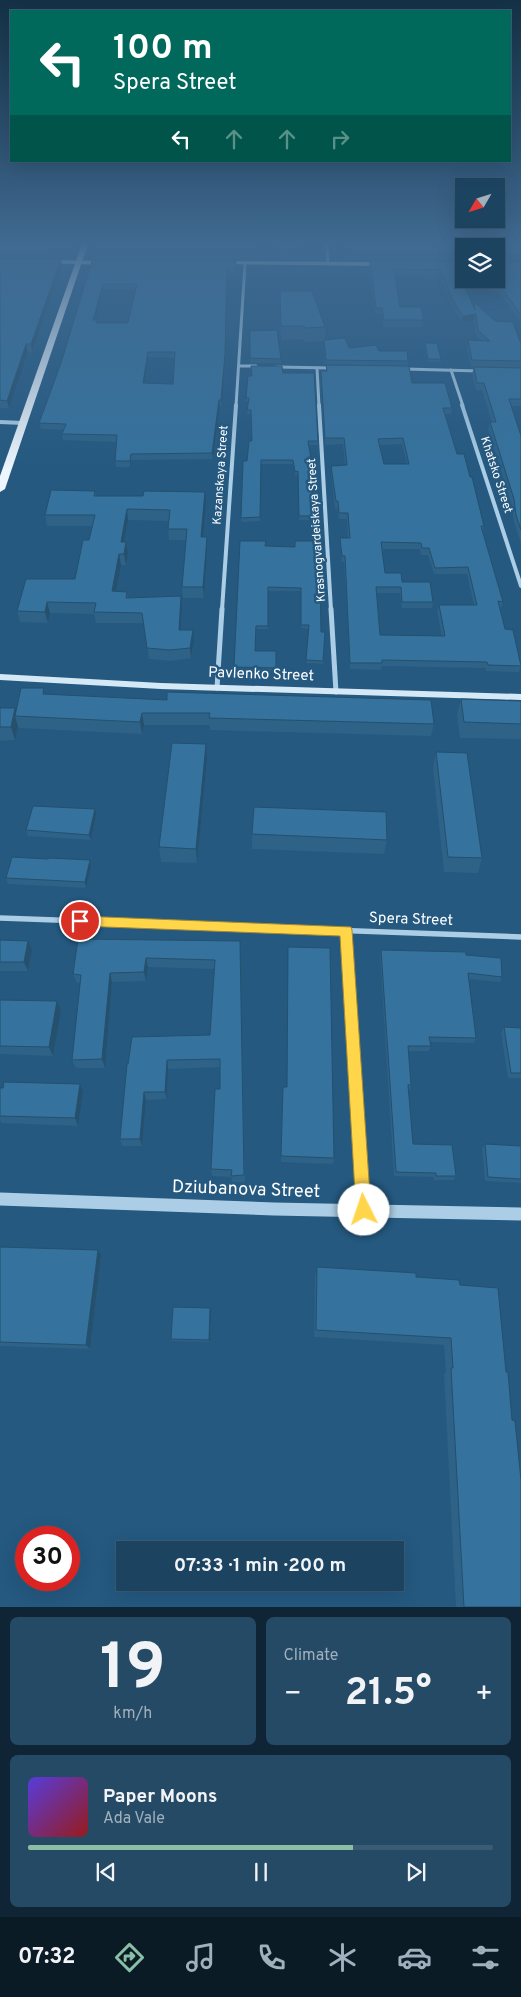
<!DOCTYPE html>
<html lang="en">
<head>
<meta charset="utf-8">
<style>
  body { margin:0; font-family:Overpass,sans-serif; background:#254a66; color:#f1f3f6; height:100vh; display:flex; flex-direction:column; font-size:19px; white-space:nowrap }
  * { box-sizing:border-box; margin:0 }
  p { font-size:16px; color:#a0b0bd }
  .icon { flex:none; width:28px; height:28px; fill:none; stroke:currentColor; stroke-width:2; stroke-linecap:round; stroke-linejoin:round }
  .map { position:relative; height:1607px; overflow:hidden }
  .side { display:flex; flex-direction:column; gap:10px; padding:10px; background:#0f2535; flex:1 }
  .side>* { flex:none }
  .hud { position:absolute; left:10px; top:10px; width:501px; height:152px; border-radius:0px; box-shadow:0 5px 20px #0002,0 0 0 1px #3a5c75; background:#00695c; color:#fff; overflow:hidden }
  .needle { width:32px; rotate:231deg }
  .buttons { position:absolute; left:455px; top:178px; display:grid; gap:10px }
  .buttons a { display:grid; place-items:center; width:50px; height:50px; border-radius:0px; background:#1c4360; box-shadow:0 5px 20px #0002,0 0 0 1px #3a5c75; font-size:25px }
  .speed { position:absolute; left:15px; top:1526px; display:flex; gap:10px; font-size:25px; font-weight:700; text-align:center }
  .speed>* { display:grid; place-content:center; width:65px; height:65px; border-radius:50%; background:#1c4360; box-shadow:0 5px 20px #0002,0 0 0 1px #3a5c75; line-height:1 }
  .speed .limit { border:8px solid #d22; background:#fff; color:#111 }
  .pin { position:absolute; display:grid; place-items:center; width:42px; height:42px; color:#fff; margin:-21px; border:2px solid #fff; border-radius:50%; box-shadow:0 1px 5px #0007 }
  .me { position:absolute; width:55px; margin:-28px; rotate:356deg; stroke-linejoin:round; filter:drop-shadow(0 0 4px #0008) }
  .turn { display:flex; align-items:center; gap:18px; height:105px; padding:0 20px; font-size:22px }
  .turn .icon { width:65px; height:65px; stroke-width:2.5 }
  .turn b { display:block; font-size:35px; line-height:42px }
  .lanes { display:flex; align-items:center; height:48px; padding:0 20px; background:#0003; justify-content:center; gap:25px; direction:ltr }
  .lanes .off { opacity:.35 }
  .big { font-size:38px; font-weight:700; line-height:1.1 }
  .side .card { flex:1; display:flex; flex-direction:column; justify-content:center; gap:8px; min-width:0; padding:0 18px; border-radius:8px; background:#254a66 }
  .side .dial { align-items:center; gap:0 }
  .dial b { font-size:65px; line-height:1 }
  .song { display:flex; align-items:center; gap:15px }
  .cover { width:60px; height:60px; border-radius:8px; background:linear-gradient(135deg,hsl(250 70% 55%),hsl(0 70% 35%)) }
  .played { height:5px; border-radius:2px; background:linear-gradient(90deg,#8abfa5 70%,#3a5c75 70%) }
  .keys { display:flex; justify-content:space-around; direction:ltr }
  .heat { display:flex; justify-content:space-between; align-items:center; font-size:28px; direction:ltr }
  .side .tiles { flex:1; display:grid; gap:10px; grid-template-columns:1fr 1fr }
  .card:last-child { grid-column:span 2 }
  .trip { position:absolute; left:116px; top:1541px; width:288px; height:50px; border-radius:0px; background:#1c4360; box-shadow:0 5px 20px #0002,0 0 0 1px #3a5c75; font-weight:700; line-height:50px; text-align:center }
  .dock { display:flex; height:80px; justify-content:space-around; align-items:center; background:#0b1b26; color:#a0b0bd }
  .dock .icon { width:35px; height:35px }
  .dock .on { color:#8abfa5 }
  .dock b { font-size:22px; color:#f1f3f6 }
  .map>svg:first-child { display:block }
</style>
</head>
<body>
<div class="map">
<svg width="521" height="1607" viewBox="0 0 521 1607">
  <rect width="100%" height="100%" fill="#255980"/>
  <g fill="none" stroke-linecap="round" stroke-linejoin="round">
    <g stroke="#abcee6" stroke-width="3">
      <polyline points="327,244 328,263"/>
      <polyline points="239,366 256,366"/>
      <polyline points="277,367 331,368"/>
      <polyline points="317,368 319,406"/>
      <polyline points="405,369 479,371"/>
      <polyline points="451,370 463,406"/>
      <polyline points="236,406 245,264"/>
    </g>
    <g stroke="#abcee6" stroke-width="4">
      <polyline points="319,405 331,610"/>
      <polyline points="462,405 521,586"/>
      <polyline points="0,422 23,423"/>
      <polyline points="222,610 236,405"/>
    </g>
    <g stroke="#abcee6" stroke-width="5">
      <polyline points="331,609 336,692"/>
      <polyline points="217,688 222,609"/>
    </g>
    <g stroke="#abcee6" stroke-width="5.5">
      <polyline points="0,918 521,937"/>
      <polyline points="346,930 363,1195"/>
    </g>
    <polyline stroke="#abcee6" stroke-width="8" points="363,1193 364,1210"/>
    <polyline stroke="#abcee6" stroke-width="13" points="0,1199 274,1209 521,1214"/>
    <g fill="#d5e8f6" fill-rule="evenodd">
      <polygon points="48,260 104,261 107,263 104,265 46,263 45,262"/>
      <polygon points="223,261 381,262 384,264 381,266 221,264 221,262"/>
      <polygon points="0,674 161,683 521,694 521,700 161,689 0,680"/>
    </g>
    <polygon fill="#edf5fd" fill-rule="evenodd" points="82,244 88,244 5,489 0,492 0,476"/>
  </g>
  <g fill="#2e6287" fill-rule="evenodd">
    <polygon points="0,244 76,244 71,258 0,259"/>
    <polygon points="277,244 303,244 302,259 277,259"/>
    <polygon points="344,244 521,244 521,261 496,262 521,262 521,323 499,292 494,292 484,279 496,279 496,246 464,246 464,261 346,260"/>
    <polygon points="94,251 260,251 260,258 95,259"/>
    <polygon points="0,259 62,266 32,352 28,352 9,408 0,408"/>
    <path d="M92,261H236V274H227L225,360L222,406H220L213,459L131,460L130,467H116L115,461L117,442L63,440L62,434L64,430L41,429L39,423L61,363ZM103,289L135,290L128,323H97L95,320ZM148,357L175,358L173,384L145,383Z"/>
    <polygon points="370,261 464,261 464,277 462,281 474,306 474,302 521,344 521,368 471,367 467,347 468,340 481,341 476,336 474,320 462,322 451,305 440,277 395,276 400,307 424,320 423,327 383,327 382,314 375,314 369,267"/>
    <polygon points="280,291 325,327 325,340 349,348 379,351 408,361 408,366 325,364 324,341 304,342 304,339 281,340"/>
    <polygon points="250,331 281,359 281,363 250,363"/>
    <polygon points="425,343 441,359 441,362 428,362 424,346"/>
    <path d="M326,365L412,383L452,408L451,414H445L457,454L470,477L484,526L483,533L503,602L501,608H499L505,629L521,666L519,672L486,671V668L382,666L381,670L350,669L344,562H342L340,544V538H348L347,519H339L337,508H335L331,472V466L345,465L343,444L325,445L321,377V371H326ZM402,444L407,464H384L379,445ZM382,549H420L421,555H428L434,574H467L474,605H439L437,611L442,636L380,635L376,593H400L402,608H432L433,602L402,582L385,573Z"/>
    <polygon points="251,366 283,373 318,441 318,445 309,445 314,520 299,520 298,475 295,476 293,464 261,464 260,521 241,522 243,461 247,461 252,441 251,414 247,414 248,401 246,401 246,398 252,376"/>
    <polygon points="474,367 521,368 521,406 511,406 521,436 521,543 514,522 512,506 488,429 490,422 492,422 482,390 476,390 472,374"/>
    <polygon points="95,491 96,496 206,503 203,537 207,537 207,548 204,598 183,598 182,587 186,540 169,540 168,529 169,521 128,520 124,542 126,542 128,553 126,565 121,565 116,592 127,592 128,598 182,607 181,630 193,630 194,641 191,658 171,661 149,659 144,623 96,623 94,614 50,613 48,623 20,622 17,611 75,579 89,540 92,526 47,526 45,515"/>
    <polygon points="266,546 294,547 321,632 325,632 323,664 306,663 309,629 301,628 301,591 268,591 268,629 256,629 255,651 276,651 276,671 234,670 234,667"/>
    <polygon points="46,694 434,724 431,736 210,730 210,725 144,725 142,734 19,728 18,727 15,740 0,741 0,708 15,708 16,711"/>
    <polygon points="461,699 521,701 521,739 460,738 457,714"/>
    <polygon points="436,752 482,858 478,873 444,872 433,768"/>
    <polygon points="207,759 197,863 161,862 159,847"/>
    <polygon points="96,815 91,840 28,836 26,830"/>
    <polygon points="252,834 387,840 384,854 252,849"/>
    <polygon points="48,859 90,860 91,866 86,888 8,884 6,878"/>
    <polygon points="78,939 240,941 245,1182 232,1182 231,1177 212,1176 211,1169 220,1089 220,1067 168,1069 167,1099 146,1100 142,1146 122,1146 120,1139 128,1064 210,1035 214,969 148,967 146,981 112,982 105,1068 76,1068 72,1060 80,983 77,983 73,974"/>
    <polygon points="0,940 32,950 28,971 0,971"/>
    <polygon points="381,950 502,977 500,982 469,979 476,1038 474,1043 430,1042 431,1046 429,1051 408,1051 411,1085 410,1090 408,1090 413,1144 456,1176 454,1180 434,1180 434,1177 394,1176 380,955"/>
    <polygon points="0,1000 57,1001 61,1010 53,1056 0,1054"/>
    <polygon points="504,1027 521,1028 521,1078 508,1078 501,1033"/>
    <polygon points="283,1087 287,1087 334,1158 333,1164 281,1162"/>
    <polygon points="0,1088 83,1092 78,1126 2,1123 0,1120"/>
    <polygon points="485,1144 521,1146 521,1183 485,1181 482,1148"/>
    <polygon points="0,1247 101,1255 90,1349 0,1346"/>
    <polygon points="317,1267 416,1277 460,1285 521,1607 456,1607 444,1374 446,1372 444,1345 314,1337 315,1276"/>
    <polygon points="210,1308 211,1310 210,1342 172,1341 171,1339"/>
  </g>
  <g fill="#25506e">
    <polygon points="73,244 76,244 71,258 70,251"/>
    <polygon points="61,259 62,266 32,352 31,344"/>
    <polygon points="227,269 225,360 222,406 221,400"/>
    <polygon points="103,284 103,289 94,326 93,320"/>
    <polygon points="476,314 474,320 462,322 463,316"/>
    <polygon points="26,344 28,352 9,408 7,401"/>
    <polygon points="148,352 148,357 144,389 143,383"/>
    <polygon points="219,400 220,406 213,459 212,453"/>
    <polygon points="131,454 131,460 130,467 130,461"/>
    <polygon points="205,492 206,503 202,548 201,537"/>
    <polygon points="127,509 128,520 122,552 121,542"/>
    <polygon points="207,537 207,548 204,598 203,587"/>
    <polygon points="126,542 128,553 126,565 124,554"/>
    <polygon points="119,554 121,565 114,602 112,591"/>
    <polygon points="181,596 182,607 180,641 179,630"/>
    <polygon points="47,602 50,613 48,623 45,612"/>
    <polygon points="193,630 194,641 191,658 190,648"/>
    <polygon points="15,708 18,716 15,716 18,727 15,740 11,727"/>
    <polygon points="142,713 144,725 142,734 140,722"/>
    <polygon points="206,744 207,759 197,863 196,849"/>
    <polygon points="95,809 96,815 91,840 89,835"/>
    <polygon points="90,860 91,866 86,888 85,882"/>
    <polygon points="28,941 32,950 28,971 24,962"/>
    <polygon points="146,958 148,967 146,981 144,972"/>
    <polygon points="110,973 112,982 105,1068 102,1059"/>
    <polygon points="57,1001 61,1010 53,1056 49,1047"/>
    <polygon points="167,1060 168,1069 167,1099 165,1092"/>
    <polygon points="80,1084 83,1092 78,1126 75,1118"/>
    <polygon points="144,1092 146,1100 142,1146 140,1139"/>
    <polygon points="98,1250 101,1255 90,1349 86,1345"/>
    <polygon points="210,1308 211,1310 210,1342 209,1340"/>
  </g>
  <g fill="#35729d" stroke="#25506e" fill-rule="evenodd">
    <polygon points="0,244 73,244 70,251 0,252"/>
    <polygon points="96,244 259,244 260,251 94,251"/>
    <polygon points="277,244 303,244 302,251 277,250"/>
    <polygon points="346,244 521,244 521,255 496,255 496,246 464,246 464,254 347,253"/>
    <polygon points="0,259 61,259 31,344 26,344 7,401 0,400"/>
    <path d="M92,261H236V268L227,269L225,354L221,400H219L212,453L131,454L130,461H115L117,435L62,434L66,424L39,423L61,363ZM103,284H137L128,323H96L97,320H93ZM148,352H175L173,384L143,383Z"/>
    <polygon points="370,261 464,261 464,271 461,271 463,277 461,277 475,310 474,302 495,321 513,322 521,344 521,361 472,360 468,340 490,341 478,330 476,314 463,316 452,299 441,270 394,269 400,307 421,307 424,320 384,320 382,308 376,308"/>
    <polygon points="496,262 521,262 521,315 500,286 495,286 490,279 496,279"/>
    <polygon points="280,291 312,291 325,327 305,328 304,326 281,326"/>
    <polygon points="277,330 281,359 250,358 250,331"/>
    <polygon points="345,338 349,348 376,345 379,351 407,351 408,361 326,360 324,340"/>
    <polygon points="425,343 437,343 441,359 428,359"/>
    <path d="M326,365L409,366L412,383H445L452,408H443L457,454H464L470,477H472L484,526H481L503,602L498,601L505,629L513,630L521,666L488,665L487,662L382,660V663H350L345,556H342L340,538H350L348,513H339L338,501H336L331,466L347,465L344,438H325L321,371H327ZM403,438L409,464H384L378,439ZM381,542L421,543L422,548H429L435,568L468,567L477,605H439L445,636L380,635L376,587H401L402,602H433L430,582H402L401,573H385Z"/>
    <polygon points="251,366 282,366 283,373 314,373 318,441 308,441 311,459 314,516 299,516 298,471 295,472 293,460 261,460 260,517 241,518 243,461 247,461 249,441 252,441 251,410 247,410 249,398 246,398 248,376 252,376"/>
    <polygon points="474,367 521,368 521,399 509,399 521,436 521,530 516,515 514,499 490,422 496,422 484,383 477,383"/>
    <polygon points="51,490 95,491 94,496 143,496 144,491 205,492 201,537 207,537 203,587 182,587 187,529 168,529 170,510 127,509 121,542 126,542 124,554 119,554 112,591 127,592 126,598 181,596 179,630 193,630 190,648 170,650 147,648 142,613 94,612 96,603 47,602 45,612 17,611 26,579 75,579 83,540 89,540 95,515 45,515"/>
    <polygon points="240,541 266,541 265,546 295,547 295,541 316,541 317,561 320,561 321,632 325,632 323,661 306,660 309,625 301,625 301,588 268,587 268,626 256,626 255,651 276,651 276,668 234,667"/>
    <polygon points="21,688 44,688 43,694 167,700 167,692 431,700 434,724 209,718 210,713 142,713 140,722 15,716"/>
    <polygon points="461,699 521,701 521,724 464,722"/>
    <polygon points="0,708 15,708 11,727 0,727"/>
    <polygon points="172,743 206,744 196,849 159,847"/>
    <polygon points="436,752 467,753 482,858 448,857"/>
    <polygon points="33,806 95,809 89,835 26,830"/>
    <polygon points="254,807 386,812 387,840 252,834"/>
    <polygon points="12,857 48,859 49,858 90,860 85,882 6,878"/>
    <polygon points="78,939 240,941 244,1175 231,1176 232,1170 211,1169 215,1089 220,1089 220,1059 167,1060 165,1092 144,1092 140,1139 120,1139 127,1064 128,1064 132,1037 210,1035 215,960 146,958 144,972 110,973 102,1059 72,1060 81,975 73,974"/>
    <polygon points="0,940 28,941 24,962 0,962"/>
    <polygon points="288,947 330,948 334,1158 281,1156 283,1087 287,1087"/>
    <polygon points="381,950 466,952 466,955 501,958 502,977 468,973 476,1038 429,1037 431,1046 408,1046 411,1085 408,1085 413,1144 452,1145 456,1176 436,1176 436,1173 396,1172"/>
    <polygon points="0,1000 57,1001 49,1047 0,1046"/>
    <polygon points="504,1027 521,1028 521,1073 511,1073"/>
    <polygon points="4,1082 80,1084 75,1118 0,1116 0,1088 3,1088"/>
    <polygon points="485,1144 521,1146 521,1179 488,1177"/>
    <polygon points="0,1247 98,1250 86,1345 0,1342"/>
    <polygon points="317,1267 416,1273 416,1277 459,1280 460,1285 498,1288 506,1372 508,1372 512,1420 515,1421 521,1480 521,1607 464,1607 451,1368 453,1368 451,1338 316,1330"/>
    <polygon points="173,1307 210,1308 209,1340 171,1339"/>
  </g>
  <linearGradient id="sky" x2="0" y2="1"><stop stop-color="#143146"/><stop offset="0.52" stop-color="#406a91"/><stop offset="1" stop-color="#406a91" stop-opacity="0"/></linearGradient>
  <rect width="521" height="469" fill="url(#sky)"/>
  <polygon fill="#ffd54a" stroke="#a68a30" points="80,916 351,927 352,930 371,1210 369,1216 364,1218 358,1216 356,1210 340,936 80,926 75,925 73,921 75,917"/>
  <g text-anchor="middle" dominant-baseline="central" stroke-width="5" stroke-linejoin="round" paint-order="stroke">
    <g font-size="12" fill="#fff" stroke="#255980">
      <text transform="translate(221 475) rotate(-86)">Kazanskaya Street</text>
      <text transform="translate(496 475) rotate(72)">Khatsko Street</text>
      <text transform="translate(317 530) rotate(-94)">Krasnogvardeiskaya Street</text>
    </g>
    <g font-size="15" fill="#fff" stroke="#255980">
      <text transform="translate(261 675) rotate(2)">Pavlenko Street</text>
      <text transform="translate(411 920) rotate(2)">Spera Street</text>
    </g>
    <g font-size="18" fill="#fff" stroke="#255980">
      <text transform="translate(246 1190) rotate(2)">Dziubanova Street</text>
    </g>
  </g>
</svg>
<div class="buttons">
<a><svg class="needle" viewBox="-14 -14 28 28"><path d="M0-13l5 13h-10z" fill="#e53935"/><path d="M0 13l5-13h-10z" fill="#a0b0bd"/></svg></a>
<a><svg class="icon" aria-label="layers" viewBox="0 0 24 24"><path d="M12 4l9 5-9 5-9-5zM3 14l9 5 9-5"/></svg></a>
</div>
<div class="speed"><div class="limit">30</div></div>
<div class="pin" style="left:80px;top:921px;background:#d93025"><svg class="icon" aria-label="arrive" viewBox="0 0 24 24"><path d="M6 21V4h12l-3 4 3 4H6"/></svg></div>
<svg class="me" style="left:364px;top:1210px" viewBox="-20 -20 40 40"><circle r="19" fill="#fff"/><path d="M0-13L10 11 0 6-10 11z" fill="#ffd54a"/></svg>
<div class="trip">07:33 · 1 min · 200 m</div>
<div class="hud">
<div class="turn"><svg class="icon" aria-label="left" viewBox="0 0 24 24"><path d="M17 20v-9H6M10 6l-5 5 5 5"/></svg><div><b>100 m</b>Spera Street</div></div>
<div class="lanes"><svg class="icon" aria-label="left" viewBox="0 0 24 24"><path d="M17 20v-9H6M10 6l-5 5 5 5"/></svg><svg class="icon off" aria-label="ahead" viewBox="0 0 24 24"><path d="M12 20V5M6 11l6-6 6 6"/></svg><svg class="icon off" aria-label="ahead" viewBox="0 0 24 24"><path d="M12 20V5M6 11l6-6 6 6"/></svg><svg class="icon off" aria-label="right" viewBox="0 0 24 24"><path d="M7 20v-9h11M14 6l5 5-5 5"/></svg></div>
</div>
</div>
<section class="side">
<div class="tiles">
<div class="card dial"><b>19</b><p>km/h</p></div>
<div class="card"><p>Climate</p>
<div class="heat"><a>−</a><b class="big">21.5°</b><a>+</a></div>
</div>
<div class="card">
<div class="song"><i class="cover"></i><div><b>Paper Moons</b><p>Ada Vale</p></div></div>
<div class="played"></div>
<div class="keys"><svg class="icon" aria-label="previous" viewBox="0 0 24 24"><path d="M18 5L8 12l10 7zM5 5v14"/></svg><svg class="icon" aria-label="pause" viewBox="0 0 24 24"><path d="M8 5v14M16 5v14"/></svg><svg class="icon" aria-label="next" viewBox="0 0 24 24"><path d="M6 5l10 7-10 7zM19 5v14"/></svg></div>
</div>
</div>
</section>
<nav class="dock">
<b>07:32</b>
<svg class="icon on" aria-label="directions" viewBox="0 0 24 24"><path d="M12 3l9 9-9 9-9-9zM9 14v-3h6M13 9l2 2-2 2"/></svg>
<svg class="icon" aria-label="music" viewBox="0 0 24 24"><path d="M9 18V5l10-2v13"/><circle cx="6" cy="18" r="3"/><circle cx="16" cy="16" r="3"/></svg>
<svg class="icon" aria-label="phone" viewBox="0 0 24 24"><path d="M5 4h4l2 5-3 2q2 4 5 5l2-3 5 2v4C11 20 4 13 5 4z"/></svg>
<svg class="icon" aria-label="climate" viewBox="0 0 24 24"><path d="M12 3v18M4 7l16 10M4 17L20 7"/></svg>
<svg class="icon" aria-label="car" viewBox="0 0 24 24"><path d="M5 17H2v-5l4-1 3-4h7l3 4 3 1v5h-3M9 17h6M6 11h13"/><circle cx="7" cy="17" r="2"/><circle cx="17" cy="17" r="2"/></svg>
<svg class="icon" aria-label="filters" viewBox="0 0 24 24"><path d="M4 7h16M4 17h16"/><circle cx="9" cy="7" r="2"/><circle cx="15" cy="17" r="2"/></svg>
</nav>
</body>
</html>
